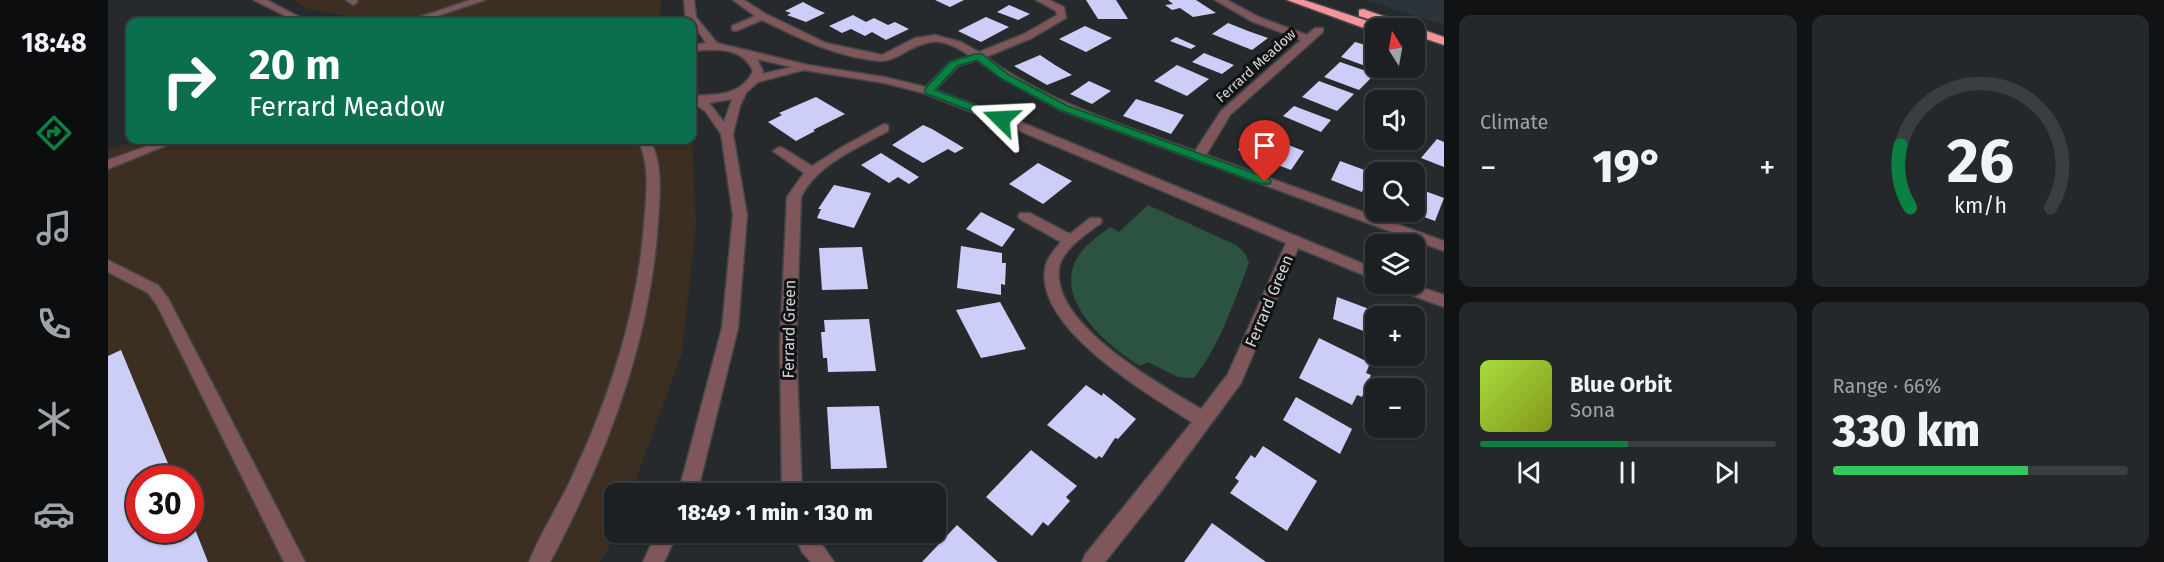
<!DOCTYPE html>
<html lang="en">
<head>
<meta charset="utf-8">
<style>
  body { margin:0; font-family:"Fira Sans",sans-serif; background:#25282a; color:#f1f3f6; height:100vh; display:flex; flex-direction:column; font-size:22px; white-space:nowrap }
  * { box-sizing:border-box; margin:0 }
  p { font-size:20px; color:#a0a3a5 }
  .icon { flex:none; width:33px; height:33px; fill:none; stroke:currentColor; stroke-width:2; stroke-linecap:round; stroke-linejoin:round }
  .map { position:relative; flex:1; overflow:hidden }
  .panel { display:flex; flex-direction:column; gap:15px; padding:15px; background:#101213; width:720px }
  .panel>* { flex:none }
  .top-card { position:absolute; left:18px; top:18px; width:570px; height:126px; border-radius:12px; box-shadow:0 2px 4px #0004,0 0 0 2px #3b3e40; background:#0b6e4f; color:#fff; overflow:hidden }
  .needle { width:39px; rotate:349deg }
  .fabs { position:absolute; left:1257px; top:18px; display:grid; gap:12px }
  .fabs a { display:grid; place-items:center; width:60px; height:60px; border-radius:12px; background:#1d2022; box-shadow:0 2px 4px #0004,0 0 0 2px #3b3e40; font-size:30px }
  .speed { position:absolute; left:18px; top:465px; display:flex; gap:12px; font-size:30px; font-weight:700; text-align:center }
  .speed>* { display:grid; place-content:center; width:78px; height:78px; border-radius:50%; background:#1d2022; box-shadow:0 2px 4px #0004,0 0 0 2px #3b3e40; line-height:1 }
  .speed .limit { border:9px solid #d22; background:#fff; color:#111 }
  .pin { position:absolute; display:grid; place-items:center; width:51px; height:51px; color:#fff; margin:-62px -26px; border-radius:50% 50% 50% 0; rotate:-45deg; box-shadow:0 0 6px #0007 }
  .pin .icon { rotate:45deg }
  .me { position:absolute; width:66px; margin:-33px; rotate:291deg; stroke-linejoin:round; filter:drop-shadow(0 0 4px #0008) }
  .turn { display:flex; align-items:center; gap:21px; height:126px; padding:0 24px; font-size:27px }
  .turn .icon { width:78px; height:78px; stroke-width:2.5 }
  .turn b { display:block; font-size:42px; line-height:51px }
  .big { font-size:45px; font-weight:800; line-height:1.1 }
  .panel .widget { flex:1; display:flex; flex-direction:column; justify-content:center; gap:9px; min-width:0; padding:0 21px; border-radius:12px; background:#25282a }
  .panel .dial { align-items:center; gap:0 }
  .dial svg { height:156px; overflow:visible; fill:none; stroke:#3b3e40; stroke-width:7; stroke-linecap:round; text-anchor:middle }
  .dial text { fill:#f1f3f6; stroke:none }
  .song { display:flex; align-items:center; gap:18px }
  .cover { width:72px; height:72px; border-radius:9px; background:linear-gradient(135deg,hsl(80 70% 55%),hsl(70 70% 35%)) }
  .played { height:6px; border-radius:3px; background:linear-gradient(90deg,#0b8043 50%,#3b3e40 50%) }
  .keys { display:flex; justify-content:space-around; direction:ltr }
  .heat { display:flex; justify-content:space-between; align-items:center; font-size:33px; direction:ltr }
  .charge { height:9px; border-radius:4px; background:linear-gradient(90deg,#34c759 66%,#3b3e40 0) }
  .panel .tiles { flex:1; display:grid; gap:15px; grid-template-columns:repeat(2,1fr) }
  .trip { position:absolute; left:496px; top:483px; width:342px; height:60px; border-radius:12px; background:#1d2022; box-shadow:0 2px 4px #0004,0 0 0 2px #3b3e40; font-weight:800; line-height:60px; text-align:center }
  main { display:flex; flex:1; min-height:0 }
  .menu { display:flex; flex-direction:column; width:108px; justify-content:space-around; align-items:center; background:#0c0d0e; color:#a0a3a5 }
  .menu .icon { width:42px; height:42px }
  .menu .current { color:#0b8043 }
  .menu b { font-size:27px; color:#f1f3f6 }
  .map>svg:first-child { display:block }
</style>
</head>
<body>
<main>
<nav class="menu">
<b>18:48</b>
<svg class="icon current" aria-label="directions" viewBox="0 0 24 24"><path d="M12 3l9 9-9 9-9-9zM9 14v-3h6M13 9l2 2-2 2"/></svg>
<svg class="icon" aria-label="music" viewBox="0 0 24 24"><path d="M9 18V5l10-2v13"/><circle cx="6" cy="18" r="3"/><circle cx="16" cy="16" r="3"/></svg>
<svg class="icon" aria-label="phone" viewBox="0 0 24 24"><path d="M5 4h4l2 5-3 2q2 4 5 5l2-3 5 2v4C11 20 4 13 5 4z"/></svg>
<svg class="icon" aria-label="climate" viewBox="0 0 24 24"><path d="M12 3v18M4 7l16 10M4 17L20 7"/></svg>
<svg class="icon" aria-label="car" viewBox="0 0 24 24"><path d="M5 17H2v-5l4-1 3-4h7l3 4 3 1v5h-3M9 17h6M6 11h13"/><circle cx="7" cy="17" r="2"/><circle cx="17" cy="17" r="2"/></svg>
</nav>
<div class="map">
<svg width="1336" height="562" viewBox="0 0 1336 562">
  <rect width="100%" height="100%" fill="#272a2d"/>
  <g fill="#3c2e21" fill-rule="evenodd">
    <polygon points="185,0 553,0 552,22 299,22 288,17 256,19 199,9"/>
    <path d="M584,139L588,227L574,353L523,493L507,494V532L510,533L492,562H0V150L29,140ZM32,478H82V530H32Z"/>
  </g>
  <polygon fill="#2c333b" points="1258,0 1336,0 1336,25"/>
  <path fill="#2c5342" d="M1040,205L1128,245L1137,253L1141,263C1126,302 1112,345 1086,378L1070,377L1040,362L1032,366C999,346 942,298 971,255C978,244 992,235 1002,227L1011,232Z"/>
  <g fill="#cccef8">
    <polygon points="827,0 856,0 842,7"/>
    <polygon points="978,0 1008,0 1020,19 990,19"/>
    <polygon points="1060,0 1088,0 1108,13 1085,17 1072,8 1064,10 1057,5 1065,4"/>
    <polygon points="695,2 706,8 717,13 698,22 679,15 683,13 677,11"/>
    <polygon points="901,5 922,14 910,20 889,12"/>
    <polygon points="745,15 758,22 766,18 780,25 787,22 801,29 778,40 764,32 757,36 743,29 734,33 721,26"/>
    <polygon points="878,17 901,27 873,42 850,31"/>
    <polygon points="1120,23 1140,31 1160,38 1144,50 1104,34"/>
    <polygon points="977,26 1004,38 978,52 951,39"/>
    <polygon points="1068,37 1088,46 1083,49 1062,41"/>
    <polygon points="1247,42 1268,48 1268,68 1274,68 1271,71 1233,57"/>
    <polygon points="1096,53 1126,65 1114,74 1084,62"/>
    <polygon points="932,55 947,65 964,75 939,85 906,66"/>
    <polygon points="1232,62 1267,74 1251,90 1216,77"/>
    <polygon points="1069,65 1101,79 1079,96 1046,81"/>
    <polygon points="981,81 1003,91 984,104 962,94"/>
    <polygon points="1211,81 1246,94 1229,111 1194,97"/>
    <polygon points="708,97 737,114 705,130 707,131 688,141 660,122 674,115 671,113"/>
    <polygon points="1028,99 1053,107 1076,115 1063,134 1015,116"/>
    <polygon points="1186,106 1223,120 1213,132 1175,116"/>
    <polygon points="815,125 824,129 856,148 847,153 840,149 815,163 784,145"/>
    <polygon points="1144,131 1196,151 1183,170 1130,150"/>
    <polygon points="1329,139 1336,142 1336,167 1313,158"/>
    <polygon points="773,153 811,177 801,184 790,177 781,183 753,165"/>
    <polygon points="1232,161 1262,172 1254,192 1223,180"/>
    <polygon points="930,163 964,181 935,204 901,184"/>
    <polygon points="726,185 763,193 746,228 709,218 713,209 710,209"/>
    <polygon points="1306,187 1336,198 1327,221 1302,212 1306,212"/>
    <polygon points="873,212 907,229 894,247 858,229"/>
    <polygon points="853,246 894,253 894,263 898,263 897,285 893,284 893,295 849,288"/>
    <polygon points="754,247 760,289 714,290 711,248"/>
    <polygon points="1229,297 1280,316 1268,316 1268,336 1225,319"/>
    <polygon points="892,302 918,349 873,358 848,310"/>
    <polygon points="761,319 768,371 720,372 719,358 715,358 713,332 717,332 716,320"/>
    <polygon points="1211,338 1262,363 1258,373 1263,375 1258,386 1254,397 1249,395 1244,405 1191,378"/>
    <polygon points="13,350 66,478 32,478 32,530 82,530 83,519 100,562 0,562 0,356"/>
    <polygon points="978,385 994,396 995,393 1028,419 1010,439 1007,438 994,458 991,456 988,459 939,425"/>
    <polygon points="1188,397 1244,429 1232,454 1175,420"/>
    <polygon points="771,406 779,468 723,469 719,407"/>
    <polygon points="1155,446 1209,481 1179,531 1122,493 1131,481 1127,478 1135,466 1143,455 1147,458"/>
    <polygon points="923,450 969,486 958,497 962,501 940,526 935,522 924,536 878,497"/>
    <polygon points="1104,523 1158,562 1076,562"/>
    <polygon points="849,525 890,562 814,562"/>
  </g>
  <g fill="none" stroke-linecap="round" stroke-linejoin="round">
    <g stroke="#434648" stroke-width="3">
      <g id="minor">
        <polygon points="146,0 159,0 201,22 189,22"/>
        <polygon points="238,0 248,0 250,2 245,5"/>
        <polygon points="362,0 377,0 311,22 297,22"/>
        <path d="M576,0H586L588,17L609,43L700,65L776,77L818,87L842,62L862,56C834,37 822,38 794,54C787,58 779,61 772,61C727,57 693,39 654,20L628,31L624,30V26L647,16L625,0H636L658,14L718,43L774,55L807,38L827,35L853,42L871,52L916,34L949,15L948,11L928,0H941L956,7L958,18L924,38L878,57C941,103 1015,125 1087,151L1113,111L1193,40L1143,21L1107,0H1119L1151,17L1199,35L1207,28H1215V32L1122,115L1098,155L1336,241V251L952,110L895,79L869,60L850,66L827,90L915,123L1268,269V280L1190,248L1133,383L1051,494L997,562H974L977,555L1084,422C1040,394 928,329 937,269C938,259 947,249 953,242L912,219L910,216L912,213H922L962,234L982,218H992L994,221L992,224C978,234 954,250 951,268C943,325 1052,384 1093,409L1120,374L1178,243L907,129L816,93L776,83L696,70L650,82L638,93L632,106L625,134L639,215L630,328L589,494H570L614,328L625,215L613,134L597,111L584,102V96C608,94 633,97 645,71C634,46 606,49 584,51V45L598,43L584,22H578ZM649,59L684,67L654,74L655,71ZM624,99L616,122L601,103Z"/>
        <path d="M776,124L780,125V131C750,148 709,164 693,197L688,344L694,494H674L672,344L679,197L696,173L665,151L671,147L675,148L704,166L734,147Z"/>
        <polygon points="56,140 72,140 0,169 0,160"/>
        <path d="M530,140H542C555,165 552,193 550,221C543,337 502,446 449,549L442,562H421C432,534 451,505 464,477C502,397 529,313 536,225C538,197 543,167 530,140Z"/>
        <polygon points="0,260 50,285 60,298 197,562 176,562 49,305 40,293 0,272"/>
        <polygon points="1281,284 1304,284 1336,295 1336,307 1284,288"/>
        <polygon points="549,532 570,532 556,562 535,562"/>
        <polygon points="685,532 705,532 726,562 703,562 694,552"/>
      </g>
    </g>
    <g stroke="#434648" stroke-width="3">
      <g id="highway">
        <polygon points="1179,0 1196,0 1272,25 1274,28 1268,28 1268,32 1264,31"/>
        <polygon points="1255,9 1336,37 1336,45 1306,35 1306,28 1289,28 1251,16 1251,10"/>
      </g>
    </g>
    <use href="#minor" fill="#7f575a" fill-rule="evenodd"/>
    <use href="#highway" fill="#f6949c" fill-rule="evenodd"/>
  </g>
  <polygon fill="#0b8043" stroke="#07532c" stroke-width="1.5" points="867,54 874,54 901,75 960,106 1162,179 1163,182 1162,184 1153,184 952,110 894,79 869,60 849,66 827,90 897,116 897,121 889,121 817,93 817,89 842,62"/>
  <g text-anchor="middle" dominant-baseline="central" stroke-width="6" stroke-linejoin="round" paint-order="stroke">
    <g font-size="14" fill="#d4d6d8" stroke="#111214">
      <text transform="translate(1148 66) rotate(-42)">Ferrard Meadow</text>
    </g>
    <g font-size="16" fill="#d4d6d8" stroke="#111214">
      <text transform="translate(1161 301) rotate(-67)">Ferrard Green</text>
      <text transform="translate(681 329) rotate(-89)">Ferrard Green</text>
    </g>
  </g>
</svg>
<div class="fabs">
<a><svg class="needle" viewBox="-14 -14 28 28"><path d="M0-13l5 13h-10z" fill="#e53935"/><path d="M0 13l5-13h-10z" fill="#a0a3a5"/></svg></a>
<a><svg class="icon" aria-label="sound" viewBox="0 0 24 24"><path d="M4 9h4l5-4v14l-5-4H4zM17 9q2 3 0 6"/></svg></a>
<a><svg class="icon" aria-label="search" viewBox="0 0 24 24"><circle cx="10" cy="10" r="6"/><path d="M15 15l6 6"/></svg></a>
<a><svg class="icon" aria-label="layers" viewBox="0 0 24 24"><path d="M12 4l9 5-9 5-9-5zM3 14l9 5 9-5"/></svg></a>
<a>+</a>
<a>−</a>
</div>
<div class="speed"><div class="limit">30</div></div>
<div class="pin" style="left:1157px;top:182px;background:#d93025"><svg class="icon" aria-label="arrive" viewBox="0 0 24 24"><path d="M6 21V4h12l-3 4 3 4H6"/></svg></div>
<svg class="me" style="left:893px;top:119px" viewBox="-20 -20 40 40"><path d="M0-17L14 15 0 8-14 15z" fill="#0b8043" stroke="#fff" stroke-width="4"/></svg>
<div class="trip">18:49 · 1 min · 130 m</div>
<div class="top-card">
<div class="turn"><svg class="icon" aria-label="right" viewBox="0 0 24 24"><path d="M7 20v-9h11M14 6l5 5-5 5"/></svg><div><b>20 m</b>Ferrard Meadow</div></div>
</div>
</div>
<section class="panel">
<div class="tiles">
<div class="widget"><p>Climate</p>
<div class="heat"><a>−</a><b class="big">19°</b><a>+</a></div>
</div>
<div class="widget dial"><svg viewBox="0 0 100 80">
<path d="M14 69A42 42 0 1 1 86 69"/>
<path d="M14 69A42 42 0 0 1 9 37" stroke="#0b8043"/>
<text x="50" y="56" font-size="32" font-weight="700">26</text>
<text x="50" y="72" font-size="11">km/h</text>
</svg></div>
<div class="widget">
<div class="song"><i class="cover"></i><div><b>Blue Orbit</b><p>Sona</p></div></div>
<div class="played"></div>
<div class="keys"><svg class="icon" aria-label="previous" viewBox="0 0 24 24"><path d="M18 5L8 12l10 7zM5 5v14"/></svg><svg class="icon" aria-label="pause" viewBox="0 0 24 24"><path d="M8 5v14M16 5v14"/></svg><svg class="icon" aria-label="next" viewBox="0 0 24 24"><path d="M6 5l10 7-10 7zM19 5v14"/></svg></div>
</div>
<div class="widget"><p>Range · 66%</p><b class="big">330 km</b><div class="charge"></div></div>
</div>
</section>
</main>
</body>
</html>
